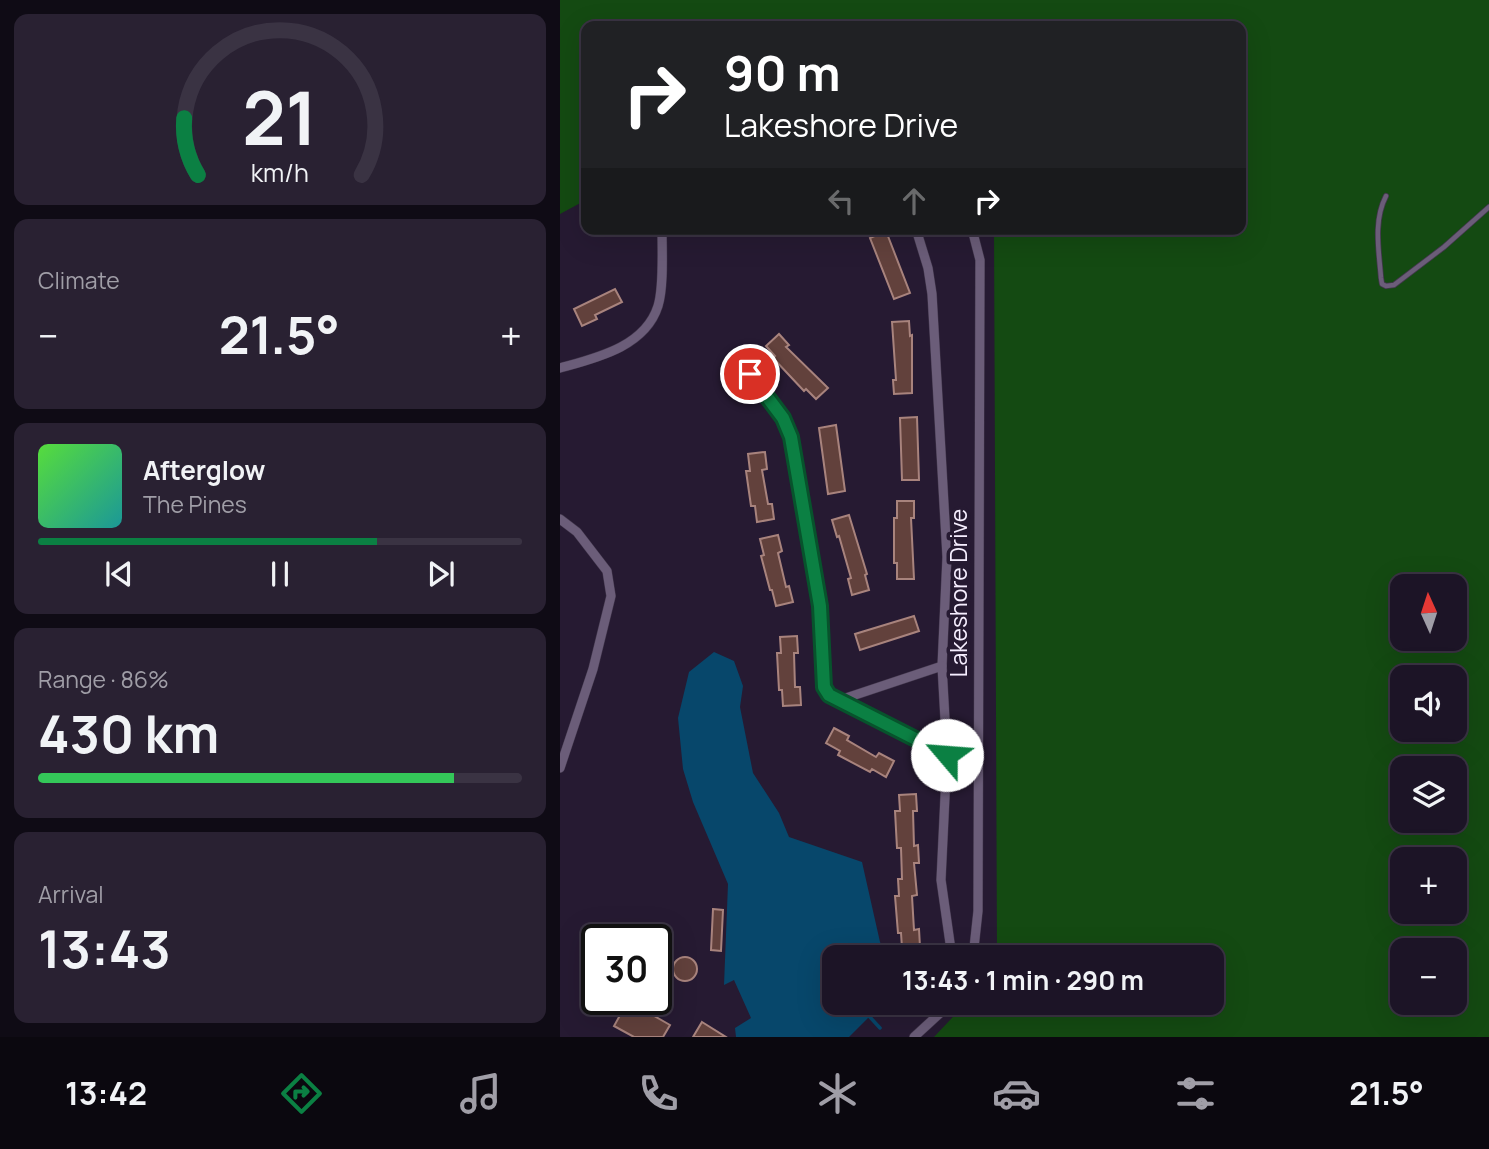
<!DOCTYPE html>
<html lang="en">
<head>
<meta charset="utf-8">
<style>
  body { margin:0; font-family:Manrope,sans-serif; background:#292132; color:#f1f3f6; height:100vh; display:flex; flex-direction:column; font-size:26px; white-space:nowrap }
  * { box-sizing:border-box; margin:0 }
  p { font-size:23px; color:#a09ea7 }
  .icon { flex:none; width:38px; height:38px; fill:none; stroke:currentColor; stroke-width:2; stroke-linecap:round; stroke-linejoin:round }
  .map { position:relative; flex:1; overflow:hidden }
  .sheet { display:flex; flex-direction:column; gap:14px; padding:14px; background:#0f0b15; width:560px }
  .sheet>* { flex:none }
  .banner { position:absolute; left:21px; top:21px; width:665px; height:214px; border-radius:14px; box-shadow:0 7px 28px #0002,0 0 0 2px #3a3343; background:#202124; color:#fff; overflow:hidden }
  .needle { width:46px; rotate:357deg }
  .fabs { position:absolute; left:830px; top:574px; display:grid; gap:14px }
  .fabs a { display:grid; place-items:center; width:77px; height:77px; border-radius:14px; background:#1c1426; box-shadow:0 7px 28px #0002,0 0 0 2px #3a3343; font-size:35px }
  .speed { position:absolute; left:21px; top:924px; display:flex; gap:14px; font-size:35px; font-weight:700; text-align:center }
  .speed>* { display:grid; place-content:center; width:91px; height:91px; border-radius:50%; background:#1c1426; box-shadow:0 7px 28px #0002,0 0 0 2px #3a3343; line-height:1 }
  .speed .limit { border:4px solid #111; border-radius:10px; background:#fff; color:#111 }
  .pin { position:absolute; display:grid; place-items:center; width:60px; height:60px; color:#fff; margin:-30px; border:4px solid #fff; border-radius:50%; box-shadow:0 2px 7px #0007 }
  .me { position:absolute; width:77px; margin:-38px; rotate:297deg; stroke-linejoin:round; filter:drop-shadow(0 0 5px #0008) }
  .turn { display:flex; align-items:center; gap:24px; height:147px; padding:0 28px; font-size:32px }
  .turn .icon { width:91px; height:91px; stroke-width:2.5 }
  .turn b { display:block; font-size:49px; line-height:60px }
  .lanes { display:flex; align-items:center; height:66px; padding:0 28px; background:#0003; justify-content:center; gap:35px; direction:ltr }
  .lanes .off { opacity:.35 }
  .big { font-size:52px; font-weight:700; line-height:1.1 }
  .sheet .widget { flex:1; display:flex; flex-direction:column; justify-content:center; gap:10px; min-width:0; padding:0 24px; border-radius:14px; background:#292132 }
  .sheet .dial { align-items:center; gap:0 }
  .dial svg { height:182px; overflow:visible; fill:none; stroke:#3a3343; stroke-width:7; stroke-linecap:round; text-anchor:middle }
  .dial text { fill:#f1f3f6; stroke:none }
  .song { display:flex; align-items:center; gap:21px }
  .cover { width:84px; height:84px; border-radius:10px; background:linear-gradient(135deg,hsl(110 70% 55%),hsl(180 70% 35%)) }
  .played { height:7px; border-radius:4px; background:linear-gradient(90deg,#0b8043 70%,#3a3343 70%) }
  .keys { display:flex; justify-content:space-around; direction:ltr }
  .heat { display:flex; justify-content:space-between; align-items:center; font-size:38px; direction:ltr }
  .charge { height:10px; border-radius:5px; background:linear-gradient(90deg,#34c759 86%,#3a3343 0) }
  .trip { position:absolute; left:262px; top:945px; width:402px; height:70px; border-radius:14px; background:#1c1426; box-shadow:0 7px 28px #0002,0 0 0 2px #3a3343; font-weight:700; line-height:70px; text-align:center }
  .menu { display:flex; height:112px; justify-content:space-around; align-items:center; background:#0b080f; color:#a09ea7 }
  .menu .icon { width:49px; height:49px }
  .menu .selected { color:#0b8043 }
  .menu b { font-size:32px; color:#f1f3f6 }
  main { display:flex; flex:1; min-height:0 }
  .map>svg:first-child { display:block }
</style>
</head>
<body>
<main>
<section class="sheet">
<div class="widget dial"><svg viewBox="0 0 100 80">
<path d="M14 69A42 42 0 1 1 86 69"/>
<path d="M14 69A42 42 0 0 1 8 44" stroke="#0b8043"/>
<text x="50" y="56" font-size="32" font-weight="700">21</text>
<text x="50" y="72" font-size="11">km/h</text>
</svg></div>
<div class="widget"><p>Climate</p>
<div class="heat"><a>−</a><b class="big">21.5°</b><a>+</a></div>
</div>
<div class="widget">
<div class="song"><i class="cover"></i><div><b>Afterglow</b><p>The Pines</p></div></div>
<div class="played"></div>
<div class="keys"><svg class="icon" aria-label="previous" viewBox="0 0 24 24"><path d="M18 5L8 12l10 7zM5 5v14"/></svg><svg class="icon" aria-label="pause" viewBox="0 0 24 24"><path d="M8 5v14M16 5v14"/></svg><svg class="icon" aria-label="next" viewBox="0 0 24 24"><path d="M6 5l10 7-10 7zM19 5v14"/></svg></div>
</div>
<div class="widget"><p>Range · 86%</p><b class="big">430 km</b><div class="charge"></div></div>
<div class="widget"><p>Arrival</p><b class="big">13:43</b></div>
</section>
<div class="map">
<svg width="929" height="1037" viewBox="0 0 929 1037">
  <rect width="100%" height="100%" fill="#261a32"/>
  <path fill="#144a12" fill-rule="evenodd" d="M0,0H929V1037H374L406,1003H653V957H437L434,229H681V26H26V200L0,214ZM842,586H894V639H842ZM842,677H894V730H842ZM842,768H894V821H842ZM842,859H894V912H842ZM842,950H894V1003H842Z"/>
  <polygon fill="#07476b" points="154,652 174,661 183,686 180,707 193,773 219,813 229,837 302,862 320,942 327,957 275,957 275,1003 323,1003 289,1037 176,1037 175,1028 191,1018 174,980 164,985 168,884 133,802 123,769 118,718 129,672"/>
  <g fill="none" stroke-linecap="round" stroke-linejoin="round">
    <polyline stroke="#07476b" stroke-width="3.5" points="309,1016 320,1028"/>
  </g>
  <g fill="#62413c" stroke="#a8837d" stroke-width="2">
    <polygon points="326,231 350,293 334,299 310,238"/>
    <polygon points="55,289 62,302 35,315 37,319 22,326 14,309"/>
    <polygon points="349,321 350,336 352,335 352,393 334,394 333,380 336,380 332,322"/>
    <polygon points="219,334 229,345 226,347 268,388 256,399 246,389 244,391 213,358 215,356 206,346"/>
    <polygon points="357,417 359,480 342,480 340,418"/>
    <polygon points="276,425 285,491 268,494 259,428"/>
    <polygon points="205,452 207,469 202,470 208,504 212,504 214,519 197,522 195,506 191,506 186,471 190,471 188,454"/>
    <polygon points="337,501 354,501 354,518 351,518 354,579 337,579 337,563 334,563 334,518 337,518"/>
    <polygon points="289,515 307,574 305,575 309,590 292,595 288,579 291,578 279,536 277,537 272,520"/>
    <polygon points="218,535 222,551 218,553 226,587 229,586 233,602 216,606 212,590 210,590 201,556 204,555 200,539"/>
    <polygon points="354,616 359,631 300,650 295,634"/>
    <polygon points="237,636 238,653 234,653 235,687 240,687 241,705 223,706 222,690 219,690 217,653 221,653 220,637"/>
    <polygon points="274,728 289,736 287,740 316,757 319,753 334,761 326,777 312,769 310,772 278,755 280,751 266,743"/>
    <polygon points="356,794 357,811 353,811 354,846 358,845 359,863 354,863 357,895 352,896 354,930 359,929 360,947 342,948 341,933 338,933 335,896 339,896 338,879 342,879 341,848 337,848 335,811 340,811 339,795"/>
    <polygon points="153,909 163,910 161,951 151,950"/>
    <circle cx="125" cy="969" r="12"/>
    <polygon points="68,1001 110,1025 103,1037 74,1037 54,1026"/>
    <polygon points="142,1022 166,1037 133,1037"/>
  </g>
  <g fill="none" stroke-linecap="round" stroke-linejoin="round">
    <g stroke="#42374c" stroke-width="6">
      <path id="lane" d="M826,196C813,221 819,251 821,278L822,284L826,286L834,285L884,247L929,207"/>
    </g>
    <g stroke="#42374c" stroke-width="10">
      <g id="street">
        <polyline points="356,229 368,268 372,294 387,557 382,666"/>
        <polyline points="412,229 420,260 418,911 413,957"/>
        <path d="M0,368C36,358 85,347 98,306C104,287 102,250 102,229"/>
        <polyline points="190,374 224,418 231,437 260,606 264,687 269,695 280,700"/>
        <polyline points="0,519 17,532 47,571 51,596 33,669 0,768"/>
        <polyline points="387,755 280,700 382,666 387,755 381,880 392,957"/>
        <polyline points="354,1037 391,1003"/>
      </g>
    </g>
    <use href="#lane" stroke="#6b5d79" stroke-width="4.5"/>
    <use href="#street" stroke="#6b5d79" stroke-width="9"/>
  </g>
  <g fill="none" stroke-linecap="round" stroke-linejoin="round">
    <g stroke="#07532c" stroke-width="18">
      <polyline id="route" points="190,374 223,418 231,437 260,606 264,687 269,695 387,755"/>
    </g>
    <use href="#route" stroke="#0b8043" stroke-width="12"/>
  </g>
  <g text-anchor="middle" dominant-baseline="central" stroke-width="7" stroke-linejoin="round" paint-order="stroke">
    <g font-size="23" fill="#f6eeff" stroke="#261a32">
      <text transform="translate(398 593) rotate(-90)">Lakeshore Drive</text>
    </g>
  </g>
</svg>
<div class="fabs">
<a><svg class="needle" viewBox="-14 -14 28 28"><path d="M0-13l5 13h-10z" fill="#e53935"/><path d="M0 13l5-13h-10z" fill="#a09ea7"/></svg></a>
<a><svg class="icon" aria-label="sound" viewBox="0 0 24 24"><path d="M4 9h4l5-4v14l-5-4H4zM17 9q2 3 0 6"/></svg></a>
<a><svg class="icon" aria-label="layers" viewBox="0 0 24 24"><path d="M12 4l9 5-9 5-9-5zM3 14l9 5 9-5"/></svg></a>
<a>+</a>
<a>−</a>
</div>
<div class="speed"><div class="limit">30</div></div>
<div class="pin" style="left:190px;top:374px;background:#d93025"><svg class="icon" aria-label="arrive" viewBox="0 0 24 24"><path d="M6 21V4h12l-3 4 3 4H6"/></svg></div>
<svg class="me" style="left:387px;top:755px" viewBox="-20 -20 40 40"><circle r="19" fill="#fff"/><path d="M0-13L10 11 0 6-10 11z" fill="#0b8043"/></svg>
<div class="trip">13:43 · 1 min · 290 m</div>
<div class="banner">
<div class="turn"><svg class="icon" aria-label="right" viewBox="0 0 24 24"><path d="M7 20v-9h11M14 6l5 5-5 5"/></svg><div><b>90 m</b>Lakeshore Drive</div></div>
<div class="lanes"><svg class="icon off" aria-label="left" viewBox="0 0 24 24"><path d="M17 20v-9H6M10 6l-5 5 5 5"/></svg><svg class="icon off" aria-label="ahead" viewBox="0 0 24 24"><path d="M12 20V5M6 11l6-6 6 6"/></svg><svg class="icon" aria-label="right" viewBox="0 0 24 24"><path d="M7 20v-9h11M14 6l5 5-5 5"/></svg></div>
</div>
</div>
</main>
<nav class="menu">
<b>13:42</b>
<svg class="icon selected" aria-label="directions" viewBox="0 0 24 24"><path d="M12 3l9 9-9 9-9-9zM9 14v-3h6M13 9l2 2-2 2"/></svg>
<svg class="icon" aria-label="music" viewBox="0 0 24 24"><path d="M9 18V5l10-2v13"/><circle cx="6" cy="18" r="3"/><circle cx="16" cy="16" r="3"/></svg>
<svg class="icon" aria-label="phone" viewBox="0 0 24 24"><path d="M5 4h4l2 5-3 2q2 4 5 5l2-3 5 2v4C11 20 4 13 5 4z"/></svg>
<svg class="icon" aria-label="climate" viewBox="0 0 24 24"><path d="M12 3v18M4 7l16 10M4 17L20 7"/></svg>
<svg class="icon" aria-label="car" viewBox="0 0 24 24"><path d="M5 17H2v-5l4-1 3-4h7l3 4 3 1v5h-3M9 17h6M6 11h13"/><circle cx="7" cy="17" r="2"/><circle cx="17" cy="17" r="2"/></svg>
<svg class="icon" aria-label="filters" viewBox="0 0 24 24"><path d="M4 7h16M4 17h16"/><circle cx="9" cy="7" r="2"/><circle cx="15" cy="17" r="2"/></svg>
<b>21.5°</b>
</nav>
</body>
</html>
